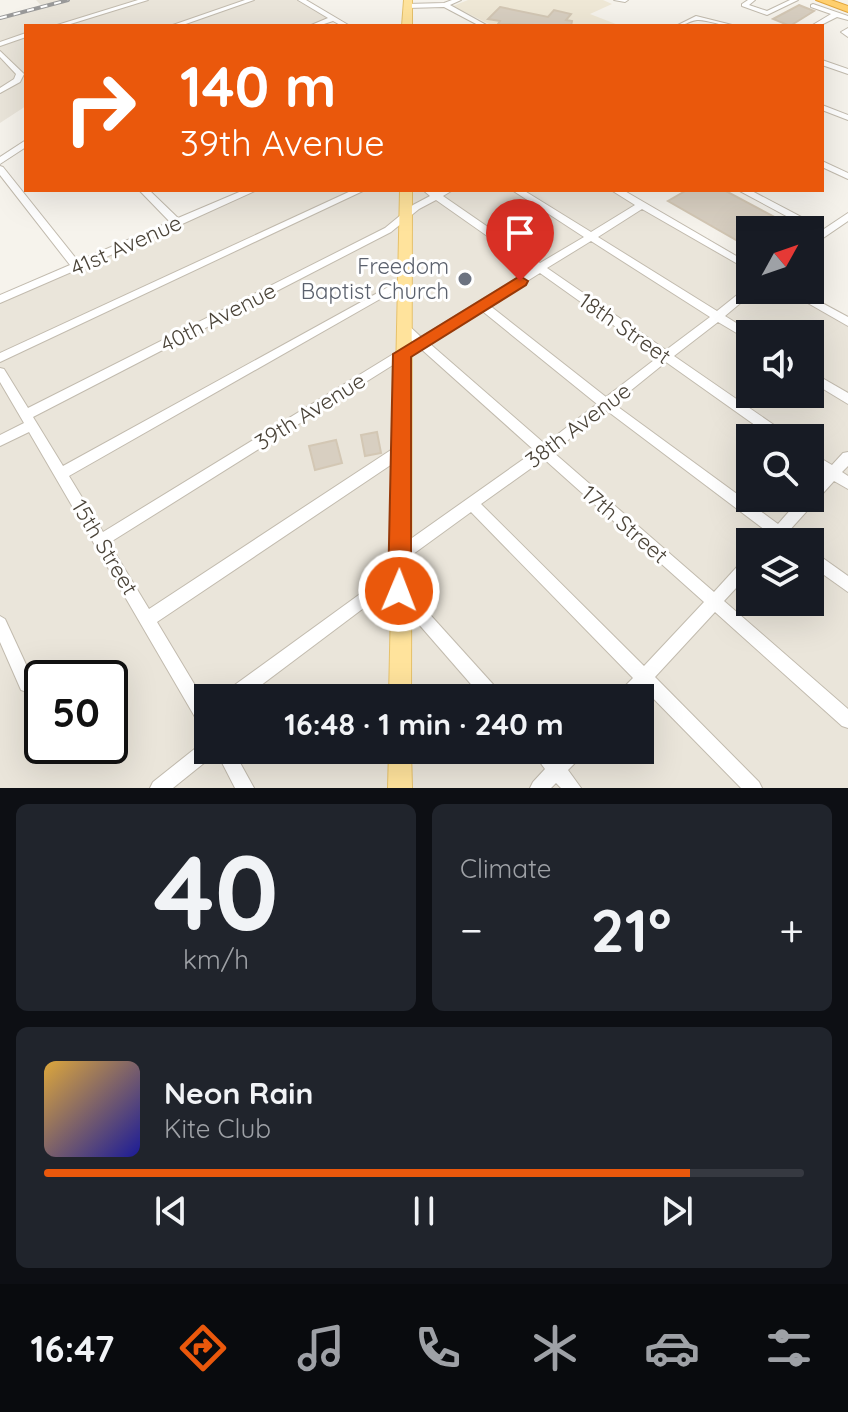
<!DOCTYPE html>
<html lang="en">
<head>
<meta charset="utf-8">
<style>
  body { margin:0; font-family:Quicksand,sans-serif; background:#20242c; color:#f1f3f6; height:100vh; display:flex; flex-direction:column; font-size:30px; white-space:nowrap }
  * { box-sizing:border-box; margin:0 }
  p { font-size:26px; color:#9ea1a6 }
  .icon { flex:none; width:44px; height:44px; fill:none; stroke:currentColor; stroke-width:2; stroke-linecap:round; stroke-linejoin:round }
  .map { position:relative; height:788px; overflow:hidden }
  .details { display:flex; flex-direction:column; gap:16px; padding:16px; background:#0d0f14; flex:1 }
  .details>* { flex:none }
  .top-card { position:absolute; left:24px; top:24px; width:800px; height:168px; border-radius:0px; box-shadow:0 8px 32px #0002; background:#ea580c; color:#fff; overflow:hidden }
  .needle { width:52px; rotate:50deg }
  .buttons { position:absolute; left:736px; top:216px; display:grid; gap:16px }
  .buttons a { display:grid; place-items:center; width:88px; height:88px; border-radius:0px; background:#171b24; box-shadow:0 8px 32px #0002; font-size:40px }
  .speed { position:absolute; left:24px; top:660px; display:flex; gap:16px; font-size:40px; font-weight:700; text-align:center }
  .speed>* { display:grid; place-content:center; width:104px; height:104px; border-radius:50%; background:#171b24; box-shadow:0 8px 32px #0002; line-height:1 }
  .speed .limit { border:4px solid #111; border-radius:12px; background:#fff; color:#111 }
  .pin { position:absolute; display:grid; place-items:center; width:68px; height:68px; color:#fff; margin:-82px -34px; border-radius:50% 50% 50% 0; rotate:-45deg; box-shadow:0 0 8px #0007 }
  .pin .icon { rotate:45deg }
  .me { position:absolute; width:88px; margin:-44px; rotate:1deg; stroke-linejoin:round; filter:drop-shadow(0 0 6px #0008) }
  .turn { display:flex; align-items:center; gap:28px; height:168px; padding:0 24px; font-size:36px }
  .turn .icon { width:104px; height:104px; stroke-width:2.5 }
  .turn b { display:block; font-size:56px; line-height:68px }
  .big { font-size:60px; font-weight:700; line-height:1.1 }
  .details .card { flex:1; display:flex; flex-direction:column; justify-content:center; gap:12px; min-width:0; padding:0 28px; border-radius:12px; background:#20242c }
  .details .dial { align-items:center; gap:0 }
  .dial b { font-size:104px; line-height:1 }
  .song { display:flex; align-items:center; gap:24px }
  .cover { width:96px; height:96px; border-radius:12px; background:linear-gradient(135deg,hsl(40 70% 55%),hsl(240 70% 35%)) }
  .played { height:8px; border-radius:4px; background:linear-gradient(90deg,#ea580c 85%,#363941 85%) }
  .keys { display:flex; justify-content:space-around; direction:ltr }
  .heat { display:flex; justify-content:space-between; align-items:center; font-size:44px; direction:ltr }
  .details .tiles { flex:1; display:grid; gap:16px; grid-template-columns:1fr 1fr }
  .card:last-child { grid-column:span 2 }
  .trip { position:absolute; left:194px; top:684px; width:460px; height:80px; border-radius:0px; background:#171b24; box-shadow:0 8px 32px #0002; font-weight:700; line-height:80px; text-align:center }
  .dock { display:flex; height:128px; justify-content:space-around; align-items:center; background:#090b0e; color:#9ea1a6 }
  .dock .icon { width:56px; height:56px }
  .dock .active { color:#ea580c }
  .dock b { font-size:36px; color:#f1f3f6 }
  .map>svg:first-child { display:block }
</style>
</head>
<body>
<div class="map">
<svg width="848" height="788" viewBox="0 0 848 788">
  <rect width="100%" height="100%" fill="#f6f3ec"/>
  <g fill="#eae5da" fill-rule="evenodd">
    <polygon points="36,0 301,0 334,18 312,26 26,26 26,106 0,123 0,18 43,7"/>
    <path d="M252,190H616L750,268V290H790L848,322V788H0V299ZM750,334H810V394H750ZM750,438H810V498H750ZM750,542H810V602H750ZM42,678H110V746H42ZM208,698H640V750H208Z"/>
  </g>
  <polygon fill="#efe8d6" points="468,0 603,0 612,4 590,14 621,26 493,26 453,6"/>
  <g fill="#d8cfc1" stroke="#d3c7b4" stroke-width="2">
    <polygon points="799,5 814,11 790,26 773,19"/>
    <polygon points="500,7 548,17 554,10 571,14 566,20 572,21 571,26 498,24 500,21 488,19"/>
    <polygon points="687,190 724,190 799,230 750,230 750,248 668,201"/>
    <polygon points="377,432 381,453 365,456 361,435"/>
    <polygon points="336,440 342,463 315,470 309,446"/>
  </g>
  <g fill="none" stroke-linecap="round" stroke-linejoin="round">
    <g stroke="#c2bbae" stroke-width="2">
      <g id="minor">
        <polygon points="138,0 148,0 64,26 54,26"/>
        <polygon points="245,0 254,0 180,26 170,26"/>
        <polygon points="298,0 306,0 350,26 342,26 333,21 318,26 309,26 328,18"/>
        <polygon points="452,0 461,0 450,5 488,26 480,26 444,7 407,8 404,6 407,4 444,3"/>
        <polygon points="614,0 628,0 625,2"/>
        <polygon points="748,0 755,0 749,5 767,11 790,0 798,0 767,15 742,6 742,4"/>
        <polygon points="813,4 848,16 848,20 837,17 819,26 811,26 831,14 811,7 811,5"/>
        <path d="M696,16L732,25L733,26C722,26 705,19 697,20C689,21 684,26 676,26Z"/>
        <polygon points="848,28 848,37 841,32"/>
        <polygon points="26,33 26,37 0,46 0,42"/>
        <polygon points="0,51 24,74 20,82 0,93 0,88 14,79 16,74 0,57"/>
        <polygon points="822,60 848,69 848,74 822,65"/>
        <polygon points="822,105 848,115 848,120 822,110"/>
        <polygon points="26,140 26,147 0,164 0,157"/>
        <polygon points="822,161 848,173 848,179 822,167"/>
        <polygon points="0,166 3,167 78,261 170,222 139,190 149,190 178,218 244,190 257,190 180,225 0,303 0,295 70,265 0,175"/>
        <polygon points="353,190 365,190 0,362 0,353"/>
        <path d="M423,190H434L437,192L441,190H453L443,196L540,263L584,237L512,190H523L591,232L635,205L611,190H623L750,264V271L642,209L598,237L717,311L747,287H750V290H756L725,316L754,334H750V341L718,322L674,356L787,434L789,438H773L666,362L614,404L778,524L801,498H810V489L824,474L810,464V452L832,465L843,453L848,452V466L842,472L848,476V489L834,481L788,532L796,537L798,542H763L769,533L606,410L553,452L714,592L745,558L750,556V573L724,601L848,709V728L842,726L715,612L655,677L759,782L762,788H741L644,689L636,698H617L619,692L633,678L471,512L405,560L400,562L395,560L393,555L395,550L535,451L420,348L109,543L149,609L397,446L402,445L407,446L408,450L407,454L157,622L208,707V731L202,729L29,432L0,446V435L24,423L0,382V368L4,369L28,408L385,228L413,205L430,196ZM436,200L533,268L421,337L407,324H399L397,327L413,342L103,532L69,476L410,282L405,278L401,280L63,466L33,417L391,232L419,209ZM591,241L710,317L666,350L547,268ZM540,273L658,357L606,397L489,305ZM481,310L597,404L545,444L429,343ZM544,459L704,602L644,666L481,504Z"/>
        <polygon points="738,190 750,190 824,229 848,213 848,221 810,247 810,239 818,233"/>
        <polygon points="785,290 798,290 848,317 848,326"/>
        <polygon points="810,371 848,393 848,404 810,381"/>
        <polygon points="810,549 848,576 848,592 810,565"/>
        <polygon points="400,565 405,567 407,572 405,577 244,698 223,698 225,692"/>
        <polygon points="401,586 406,588 500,692 502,698 483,698 396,598 394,593 396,588"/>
        <polygon points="0,616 5,619 35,684 33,690 27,692 21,690 0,642"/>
        <polygon points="208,740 208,750 233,750 254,788 235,788 216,751 214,755 173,788 150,788 153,782 202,743"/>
        <polygon points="531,750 551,750 557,757 564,750 585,750 582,756 568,770 581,788 561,788 556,783 551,788 530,788 533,782 545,769"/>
      </g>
    </g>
    <g stroke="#e6c16a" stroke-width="2">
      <g id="major">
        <polygon points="404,0 412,0 412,26 402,26"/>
        <polygon points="400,190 412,190 411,698 389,698"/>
        <polygon points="389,750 411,750 412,788 388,788"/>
      </g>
    </g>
    <g stroke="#e0a43c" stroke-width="2">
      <polygon id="highway" points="816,0 831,0 848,6 848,12"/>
    </g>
    <use href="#minor" fill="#fff" fill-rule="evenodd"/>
    <use href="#major" fill="#ffe39c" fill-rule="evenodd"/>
    <use href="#highway" fill="#ffcf6e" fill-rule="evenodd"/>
    <g stroke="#9a9a9a" stroke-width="4">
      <polyline id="rail" points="0,18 68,0"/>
    </g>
    <use href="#rail" stroke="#fff" stroke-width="2" stroke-dasharray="7" stroke-linecap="butt"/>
  </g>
  <polygon fill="#ea580c" stroke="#983908" stroke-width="2" points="520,276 528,281 526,285 411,357 411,591 407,598 399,601 391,598 388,591 393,354"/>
  <circle fill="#6b7280" stroke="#fff" stroke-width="3" cx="465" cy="279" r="8"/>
  <g text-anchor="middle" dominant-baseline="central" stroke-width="6" stroke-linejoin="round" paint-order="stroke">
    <g font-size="22" fill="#4b4439" stroke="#fff">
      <text transform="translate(126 245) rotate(-24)">41st Avenue</text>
      <text transform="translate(218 317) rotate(-27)">40th Avenue</text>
      <text transform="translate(625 328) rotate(35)">18th Street</text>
      <text transform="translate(310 411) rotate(-32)">39th Avenue</text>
      <text transform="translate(578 425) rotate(-37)">38th Avenue</text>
      <text transform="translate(625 524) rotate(41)">17th Street</text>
      <text transform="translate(105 547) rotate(59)">15th Street</text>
    </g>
    <g font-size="22" fill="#5b616d" stroke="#fff" text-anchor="end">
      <text x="449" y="266">Freedom<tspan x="449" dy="25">Baptist Church</tspan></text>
    </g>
  </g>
</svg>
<div class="buttons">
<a><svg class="needle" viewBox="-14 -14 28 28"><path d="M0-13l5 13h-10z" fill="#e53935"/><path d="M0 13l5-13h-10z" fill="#9ea1a6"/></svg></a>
<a><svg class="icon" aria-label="sound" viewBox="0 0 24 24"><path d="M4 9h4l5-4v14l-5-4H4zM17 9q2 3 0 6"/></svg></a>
<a><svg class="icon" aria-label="search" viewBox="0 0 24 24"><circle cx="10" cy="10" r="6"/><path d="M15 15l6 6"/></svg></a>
<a><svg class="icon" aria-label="layers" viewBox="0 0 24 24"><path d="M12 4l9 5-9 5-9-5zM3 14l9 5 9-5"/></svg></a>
</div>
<div class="speed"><div class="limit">50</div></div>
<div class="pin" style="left:520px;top:281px;background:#d93025"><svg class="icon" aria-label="arrive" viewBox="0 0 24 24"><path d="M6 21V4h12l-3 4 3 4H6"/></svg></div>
<svg class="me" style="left:399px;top:591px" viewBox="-20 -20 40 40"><circle r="17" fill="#ea580c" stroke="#fff" stroke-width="3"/><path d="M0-11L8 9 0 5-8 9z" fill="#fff"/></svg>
<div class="trip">16:48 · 1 min · 240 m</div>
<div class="top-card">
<div class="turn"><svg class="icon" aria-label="right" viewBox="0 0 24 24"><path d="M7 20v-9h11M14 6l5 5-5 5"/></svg><div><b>140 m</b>39th Avenue</div></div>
</div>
</div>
<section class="details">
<div class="tiles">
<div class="card dial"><b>40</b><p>km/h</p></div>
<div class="card"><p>Climate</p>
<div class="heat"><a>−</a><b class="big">21°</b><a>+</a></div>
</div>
<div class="card">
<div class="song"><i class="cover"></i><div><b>Neon Rain</b><p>Kite Club</p></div></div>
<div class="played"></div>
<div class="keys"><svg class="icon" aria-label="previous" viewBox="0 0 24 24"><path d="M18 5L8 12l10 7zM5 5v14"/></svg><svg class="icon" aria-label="pause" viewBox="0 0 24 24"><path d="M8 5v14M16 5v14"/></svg><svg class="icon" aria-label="next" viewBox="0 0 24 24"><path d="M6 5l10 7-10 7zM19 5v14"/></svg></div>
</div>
</div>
</section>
<nav class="dock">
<b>16:47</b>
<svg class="icon active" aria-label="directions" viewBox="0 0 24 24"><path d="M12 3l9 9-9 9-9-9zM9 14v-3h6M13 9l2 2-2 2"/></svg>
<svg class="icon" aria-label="music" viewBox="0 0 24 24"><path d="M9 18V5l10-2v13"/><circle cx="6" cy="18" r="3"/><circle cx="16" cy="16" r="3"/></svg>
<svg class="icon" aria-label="phone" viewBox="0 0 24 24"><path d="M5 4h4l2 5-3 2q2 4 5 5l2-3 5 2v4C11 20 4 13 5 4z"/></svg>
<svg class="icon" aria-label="climate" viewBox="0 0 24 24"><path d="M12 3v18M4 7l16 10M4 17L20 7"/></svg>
<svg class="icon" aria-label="car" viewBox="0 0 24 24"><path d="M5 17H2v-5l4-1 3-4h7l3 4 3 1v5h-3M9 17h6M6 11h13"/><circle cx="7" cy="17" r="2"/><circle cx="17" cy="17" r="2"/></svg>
<svg class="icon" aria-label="filters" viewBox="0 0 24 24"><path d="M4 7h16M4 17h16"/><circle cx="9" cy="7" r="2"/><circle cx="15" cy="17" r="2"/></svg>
</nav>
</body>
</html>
